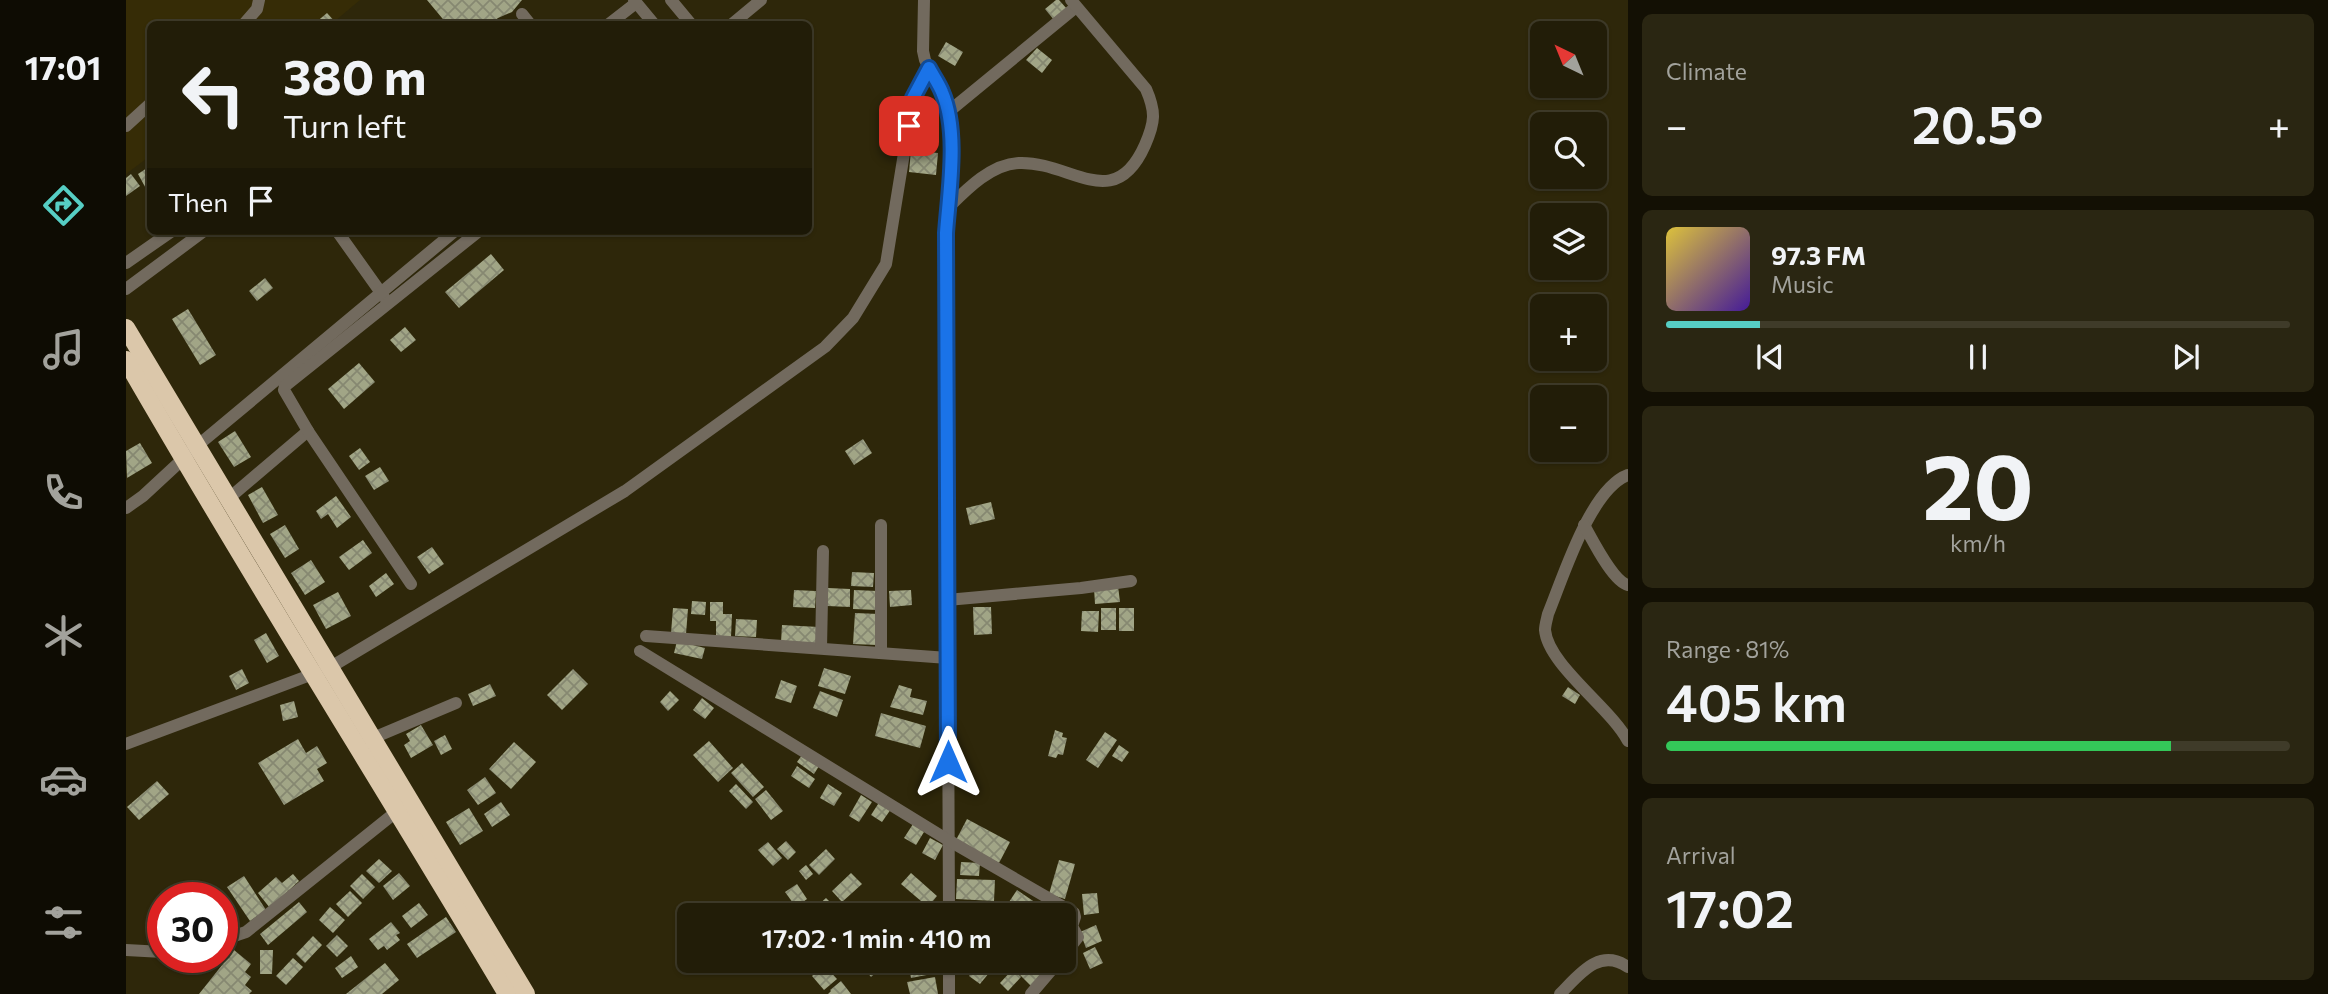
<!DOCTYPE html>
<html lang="en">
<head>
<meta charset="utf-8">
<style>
  body { margin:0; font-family:Commissioner,sans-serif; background:#2a2612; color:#f1f3f6; height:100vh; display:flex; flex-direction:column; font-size:26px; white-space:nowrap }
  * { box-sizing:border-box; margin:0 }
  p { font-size:23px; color:#a2a29c }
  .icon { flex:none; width:38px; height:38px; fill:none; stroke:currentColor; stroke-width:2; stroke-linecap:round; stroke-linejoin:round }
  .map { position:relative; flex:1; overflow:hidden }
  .side { display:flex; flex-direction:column; gap:14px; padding:14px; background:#131004; width:700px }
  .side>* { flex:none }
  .guide { position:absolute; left:21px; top:21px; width:665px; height:214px; border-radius:10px; box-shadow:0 2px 5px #0004,0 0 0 2px #3f3b29; background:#221d08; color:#f1f3f6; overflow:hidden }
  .needle { width:46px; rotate:317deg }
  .buttons { position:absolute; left:1404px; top:21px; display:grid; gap:14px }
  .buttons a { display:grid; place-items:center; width:77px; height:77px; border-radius:10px; background:#221d08; box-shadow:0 2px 5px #0004,0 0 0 2px #3f3b29; font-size:35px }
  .speed { position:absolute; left:21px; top:882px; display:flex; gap:14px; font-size:35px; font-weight:700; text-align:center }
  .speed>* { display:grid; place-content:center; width:91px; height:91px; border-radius:50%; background:#221d08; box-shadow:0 2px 5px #0004,0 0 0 2px #3f3b29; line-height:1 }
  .speed .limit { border:10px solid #d22; background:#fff; color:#111 }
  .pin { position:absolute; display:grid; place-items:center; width:60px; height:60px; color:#fff; margin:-30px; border-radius:14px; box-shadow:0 4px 10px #0006 }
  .me { position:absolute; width:77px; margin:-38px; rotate:0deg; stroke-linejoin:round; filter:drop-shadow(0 0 5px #0008) }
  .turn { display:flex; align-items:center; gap:24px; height:147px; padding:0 21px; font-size:32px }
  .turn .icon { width:91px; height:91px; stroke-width:2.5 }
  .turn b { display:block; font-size:49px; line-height:60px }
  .then { display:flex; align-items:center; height:66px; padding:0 21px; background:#0003; gap:14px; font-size:26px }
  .big { font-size:52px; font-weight:600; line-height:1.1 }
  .side .tile { flex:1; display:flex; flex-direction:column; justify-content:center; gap:10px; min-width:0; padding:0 24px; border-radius:10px; background:#2a2612 }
  .side .dial { align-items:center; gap:0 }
  .dial b { font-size:91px; line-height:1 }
  .song { display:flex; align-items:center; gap:21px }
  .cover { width:84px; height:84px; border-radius:10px; background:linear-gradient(135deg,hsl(50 70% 55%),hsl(260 70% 35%)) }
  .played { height:7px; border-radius:4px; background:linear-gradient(90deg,#56cec4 15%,#3f3b29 15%) }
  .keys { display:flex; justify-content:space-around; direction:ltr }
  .heat { display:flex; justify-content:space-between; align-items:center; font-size:38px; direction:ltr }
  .charge { height:10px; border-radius:5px; background:linear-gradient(90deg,#34c759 81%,#3f3b29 0) }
  .trip { position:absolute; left:551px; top:903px; width:399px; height:70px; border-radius:10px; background:#221d08; box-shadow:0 2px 5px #0004,0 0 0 2px #3f3b29; font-weight:600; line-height:70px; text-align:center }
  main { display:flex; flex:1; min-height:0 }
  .tabs { display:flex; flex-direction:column; width:126px; justify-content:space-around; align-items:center; background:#0e0c03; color:#a2a29c }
  .tabs .icon { width:49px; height:49px }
  .tabs .selected { color:#56cec4 }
  .tabs b { font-size:32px; color:#f1f3f6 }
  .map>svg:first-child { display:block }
</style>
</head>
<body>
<main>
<nav class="tabs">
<b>17:01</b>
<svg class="icon selected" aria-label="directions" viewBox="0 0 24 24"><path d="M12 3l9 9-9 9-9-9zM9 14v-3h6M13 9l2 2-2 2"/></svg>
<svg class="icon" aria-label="music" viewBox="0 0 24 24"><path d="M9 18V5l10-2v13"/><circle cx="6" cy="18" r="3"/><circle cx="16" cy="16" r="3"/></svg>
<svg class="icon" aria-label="phone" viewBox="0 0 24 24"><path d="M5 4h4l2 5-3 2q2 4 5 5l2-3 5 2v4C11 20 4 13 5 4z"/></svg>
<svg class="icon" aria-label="climate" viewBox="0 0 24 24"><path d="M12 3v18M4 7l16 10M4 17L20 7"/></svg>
<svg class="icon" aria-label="car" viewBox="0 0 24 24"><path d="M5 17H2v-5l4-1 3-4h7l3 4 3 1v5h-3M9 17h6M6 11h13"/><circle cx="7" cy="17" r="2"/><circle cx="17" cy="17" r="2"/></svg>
<svg class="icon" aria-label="filters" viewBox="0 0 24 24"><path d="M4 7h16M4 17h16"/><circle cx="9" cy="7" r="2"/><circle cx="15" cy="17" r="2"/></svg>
</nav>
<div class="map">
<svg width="1502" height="994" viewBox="0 0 1502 994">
  <defs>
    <pattern id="building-cross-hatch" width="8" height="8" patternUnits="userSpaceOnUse" patternTransform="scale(1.75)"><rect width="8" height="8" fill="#a1a586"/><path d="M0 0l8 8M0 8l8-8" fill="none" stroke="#868871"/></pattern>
  </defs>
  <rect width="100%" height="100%" fill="#2e270a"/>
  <polygon fill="#362c06" points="0,0 234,0 209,21 211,24 24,24 24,156 0,174"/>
  <g fill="url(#building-cross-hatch)">
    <polygon points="301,0 396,0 386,12 372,18 364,24 321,24"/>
    <polygon points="930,0 933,0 941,9 928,20 919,9"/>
    <polygon points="201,13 211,24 188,24"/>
    <polygon points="820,42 837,52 829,66 812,56"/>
    <polygon points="911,48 926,60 916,73 900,60"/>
    <polygon points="785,150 812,153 810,175 783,172"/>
    <polygon points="24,166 24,196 12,174"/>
    <polygon points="5,174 14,186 0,196 0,178"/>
    <polygon points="365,254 378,270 333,308 319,292"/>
    <polygon points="139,278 147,288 131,301 123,291"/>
    <polygon points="62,309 90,355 74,365 46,319"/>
    <polygon points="279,327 290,340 275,352 264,340"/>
    <polygon points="233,363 249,382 218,409 202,389"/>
    <polygon points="109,431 125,457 108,467 92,442"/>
    <polygon points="737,439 746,453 728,465 719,451"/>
    <polygon points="14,443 26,463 1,478 0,451"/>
    <polygon points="234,448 244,462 233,470 223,456"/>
    <polygon points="254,467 263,481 248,490 239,476"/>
    <polygon points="136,487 152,515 137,523 122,495"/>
    <polygon points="210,496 225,517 211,528 202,514 195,519 190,511"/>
    <polygon points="865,502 869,519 844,525 840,508"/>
    <polygon points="159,525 173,549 159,558 144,534"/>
    <polygon points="237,540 246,553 223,570 213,557"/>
    <polygon points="306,547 318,564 303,574 291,557"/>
    <polygon points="185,560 199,582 179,595 165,573"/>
    <polygon points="726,572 748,573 747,587 725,586"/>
    <polygon points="260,573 268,584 250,597 243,586"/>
    <polygon points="992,586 994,602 969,604 968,588"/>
    <polygon points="702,588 724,589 724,607 701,606"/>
    <polygon points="668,590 690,591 689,608 667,607"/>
    <polygon points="728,590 752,591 751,610 727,609"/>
    <polygon points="785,590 786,605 764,607 763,591"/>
    <polygon points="212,592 225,616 200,629 187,605"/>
    <polygon points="566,601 580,602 579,615 565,614"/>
    <polygon points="584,602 597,602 597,614 606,614 605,637 590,637 590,621 584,621"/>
    <polygon points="847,607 865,607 866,634 848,635"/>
    <polygon points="547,608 562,609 560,634 545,633"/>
    <rect x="975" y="608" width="15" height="22"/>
    <rect x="993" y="608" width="15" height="23"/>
    <polygon points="956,611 973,611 972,632 955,631"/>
    <polygon points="729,613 753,614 751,645 727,644"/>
    <polygon points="610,619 631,620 630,637 609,636"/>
    <polygon points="656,625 693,627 692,644 655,642"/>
    <polygon points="140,633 153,656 141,663 128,640"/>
    <polygon points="551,641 579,648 576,659 548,653"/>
    <polygon points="698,668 725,676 719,694 692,686"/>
    <polygon points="116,669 123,683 110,690 103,676"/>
    <polygon points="447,669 462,684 436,710 421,695"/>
    <polygon points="655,680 671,686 665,703 649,698"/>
    <polygon points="364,684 370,696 347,706 342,694"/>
    <polygon points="773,685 786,689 784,697 801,701 797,715 764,707"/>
    <polygon points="1442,687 1454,695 1449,704 1436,696"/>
    <polygon points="544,691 553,700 542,711 534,702"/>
    <polygon points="694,691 717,700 711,717 687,708"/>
    <polygon points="576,698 588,708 579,719 567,710"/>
    <polygon points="168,701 172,717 157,721 154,705"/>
    <polygon points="755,713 800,726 794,748 749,736"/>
    <polygon points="295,725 307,745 285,758 278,745 284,741 280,734"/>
    <polygon points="929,730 937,733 936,737 941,738 937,755 932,754 930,758 922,756"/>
    <polygon points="979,732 991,740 972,768 960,760"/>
    <polygon points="319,735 326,749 315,755 308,741"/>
    <polygon points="172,739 180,753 191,746 201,763 191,769 198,781 158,805 132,763"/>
    <polygon points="583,741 607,768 592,782 567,755"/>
    <polygon points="388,742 410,762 385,789 363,769"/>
    <polygon points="993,745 1003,752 996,762 986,756"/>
    <polygon points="676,755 693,766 688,774 671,762"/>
    <polygon points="616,763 638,787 627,797 605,773"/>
    <polygon points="671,766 689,779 683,788 665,776"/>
    <polygon points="359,777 370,793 352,805 341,790"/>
    <polygon points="31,781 43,794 13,820 1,807"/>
    <polygon points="610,784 627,802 620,809 603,791"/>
    <polygon points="702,784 716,793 708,806 694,798"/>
    <polygon points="640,790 657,811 645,820 629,799"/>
    <polygon points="735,795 746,802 733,822 723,816"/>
    <polygon points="754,801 765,809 756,822 745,815"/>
    <polygon points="375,802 384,815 366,827 358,814"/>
    <polygon points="343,808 357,831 334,845 320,822"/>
    <polygon points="841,819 884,842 873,863 830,840"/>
    <polygon points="787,824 798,832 790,845 778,838"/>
    <polygon points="804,838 817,845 809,860 796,853"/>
    <polygon points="660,841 670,852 662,860 651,849"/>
    <polygon points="642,842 656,858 647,866 632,850"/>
    <polygon points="700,849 709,859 693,875 683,865"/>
    <polygon points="253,859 266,871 253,883 240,871"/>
    <polygon points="933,860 949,864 939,899 923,894"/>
    <polygon points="835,862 854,863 853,876 834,875"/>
    <polygon points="680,865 687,874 680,880 673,871"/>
    <polygon points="273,873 284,886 267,900 257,886"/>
    <polygon points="725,873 736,884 716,902 706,891"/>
    <polygon points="785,873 811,896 802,907 775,884"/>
    <polygon points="167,874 173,881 144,908 132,893 150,877 156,883"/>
    <polygon points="236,874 249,887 237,899 224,886"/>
    <polygon points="118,876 140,910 124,921 101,887"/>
    <polygon points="831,879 869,880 868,901 830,899"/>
    <polygon points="671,884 681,899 670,907 659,892"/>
    <polygon points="891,890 913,905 907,915 896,915 881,905"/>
    <polygon points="224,891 236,903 222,917 210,904"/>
    <polygon points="971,893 973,913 958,915 956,894"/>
    <polygon points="700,898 717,915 698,915 690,907"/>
    <polygon points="173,902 181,912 142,945 134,934"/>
    <polygon points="293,903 302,915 285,928 276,916"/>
    <polygon points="784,903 797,915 778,915 775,912"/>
    <polygon points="837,903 863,903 862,915 837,915"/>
    <polygon points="204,907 219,920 207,933 193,920"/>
    <polygon points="320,917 330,932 291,958 281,944"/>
    <polygon points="265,922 274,933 270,935 274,940 261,950 258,946 252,950 243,939"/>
    <polygon points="970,925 976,941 960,948 954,932"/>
    <polygon points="211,935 222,946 211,957 200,946"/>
    <polygon points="187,936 196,945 179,963 170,954"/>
    <polygon points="969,947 977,963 964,969 957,953"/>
    <polygon points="108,950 125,964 119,972 125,977 119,985 126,991 123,994 73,994"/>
    <polygon points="134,950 147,950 146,974 134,974"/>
    <polygon points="225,956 232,967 216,978 209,968"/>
    <polygon points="167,958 177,967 160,985 150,976"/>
    <polygon points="732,961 750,961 755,968 745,977"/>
    <polygon points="782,961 809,961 811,973 785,978"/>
    <polygon points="853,961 873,961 867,970"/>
    <polygon points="904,962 918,977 907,988 892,973"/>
    <polygon points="259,963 273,980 256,994 220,994"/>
    <polygon points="698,965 711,979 698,990 686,976"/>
    <polygon points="852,965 863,973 854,984 843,976"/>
    <polygon points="887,969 895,977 882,991 874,983"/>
    <polygon points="809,977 812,994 784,994 781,982"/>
    <polygon points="715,981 725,994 702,994 705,991 704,990"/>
  </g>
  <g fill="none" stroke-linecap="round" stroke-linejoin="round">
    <g stroke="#726a5e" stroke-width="12">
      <polyline points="508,0 528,24"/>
      <polyline points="545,0 565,24"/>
      <polyline points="798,0 797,51 799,60 817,93 823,122 825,169 820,233 823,915"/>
      <polyline points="396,14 404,24"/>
      <polyline points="118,24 131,9 133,0"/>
      <polyline points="483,24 510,3"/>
      <polyline points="606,24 635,0"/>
      <polyline points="821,113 950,7"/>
      <polyline points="0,126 24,104"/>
      <path d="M822,208C840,190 865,164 893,163C945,161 988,215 1019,145C1029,122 1030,112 1020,89L945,0"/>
      <polyline points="211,231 258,297"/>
      <polyline points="0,263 46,231"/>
      <polyline points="0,289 78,231"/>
      <path d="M1502,475C1464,489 1437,578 1422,614C1421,619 1419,625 1419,630C1422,665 1485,708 1502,741"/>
      <polyline points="102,499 182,431"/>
      <polyline points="0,508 17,496 71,446 329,231"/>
      <polyline points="755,525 755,653"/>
      <path d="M1458,525C1466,539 1487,582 1502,585"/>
      <polyline points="285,584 182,431 158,390 159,386 353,231"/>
      <polyline points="821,600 955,588 1005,581"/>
      <polyline points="520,636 822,658"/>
      <polyline points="695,648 697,551"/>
      <polyline points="514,651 822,840 948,913 949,917 946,926 952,937 938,955"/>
      <polyline points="247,738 330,703"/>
      <polyline points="0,744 203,668 499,491 699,347 727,318 760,264 787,98 803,68"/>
      <polyline points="96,940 120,932 275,808"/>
      <polyline points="0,950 37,952"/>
      <polyline points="823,961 823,994"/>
      <polyline points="905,994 933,961"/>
      <path d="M1434,994C1453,975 1473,947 1502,967"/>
    </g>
    <g stroke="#dbc7aa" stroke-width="18">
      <polyline points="0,328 400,994"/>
      <path d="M0,360C123,574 255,782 381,994"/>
    </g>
  </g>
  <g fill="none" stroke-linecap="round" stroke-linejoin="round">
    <g stroke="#114b97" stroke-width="18">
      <path id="route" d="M783,126L787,98L803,68C807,76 813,84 816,92C833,132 823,191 820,233L822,762"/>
    </g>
    <use href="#route" stroke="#1a73e8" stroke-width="12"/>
  </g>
</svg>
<div class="buttons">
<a><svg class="needle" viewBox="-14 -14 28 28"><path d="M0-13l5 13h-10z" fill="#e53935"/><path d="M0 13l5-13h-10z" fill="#a2a29c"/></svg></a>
<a><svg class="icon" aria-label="search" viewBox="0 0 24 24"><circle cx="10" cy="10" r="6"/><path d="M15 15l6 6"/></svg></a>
<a><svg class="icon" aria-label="layers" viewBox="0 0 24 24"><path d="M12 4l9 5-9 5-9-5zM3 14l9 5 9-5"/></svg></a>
<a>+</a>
<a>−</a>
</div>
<div class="speed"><div class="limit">30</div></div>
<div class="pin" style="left:783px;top:126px;background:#d93025"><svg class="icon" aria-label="arrive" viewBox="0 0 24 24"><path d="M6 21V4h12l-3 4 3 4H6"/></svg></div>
<svg class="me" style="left:822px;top:762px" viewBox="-20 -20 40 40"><path d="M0-17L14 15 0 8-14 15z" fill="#1a73e8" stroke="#fff" stroke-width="4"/></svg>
<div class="trip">17:02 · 1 min · 410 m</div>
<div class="guide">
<div class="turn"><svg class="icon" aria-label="left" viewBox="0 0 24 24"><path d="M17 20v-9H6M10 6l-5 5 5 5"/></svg><div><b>380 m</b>Turn left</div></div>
<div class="then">Then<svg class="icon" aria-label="arrive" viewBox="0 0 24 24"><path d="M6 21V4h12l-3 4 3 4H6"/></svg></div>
</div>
</div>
<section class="side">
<div class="tile"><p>Climate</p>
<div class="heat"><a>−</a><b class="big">20.5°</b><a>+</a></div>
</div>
<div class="tile">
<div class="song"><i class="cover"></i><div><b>97.3 FM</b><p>Music</p></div></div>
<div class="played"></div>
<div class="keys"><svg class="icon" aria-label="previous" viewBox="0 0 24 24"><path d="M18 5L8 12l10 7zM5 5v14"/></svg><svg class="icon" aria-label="pause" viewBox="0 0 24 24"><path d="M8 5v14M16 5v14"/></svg><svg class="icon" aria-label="next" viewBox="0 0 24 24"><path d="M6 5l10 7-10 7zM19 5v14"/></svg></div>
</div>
<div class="tile dial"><b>20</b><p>km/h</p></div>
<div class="tile"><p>Range · 81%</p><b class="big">405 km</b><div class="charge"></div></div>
<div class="tile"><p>Arrival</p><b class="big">17:02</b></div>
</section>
</main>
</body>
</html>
